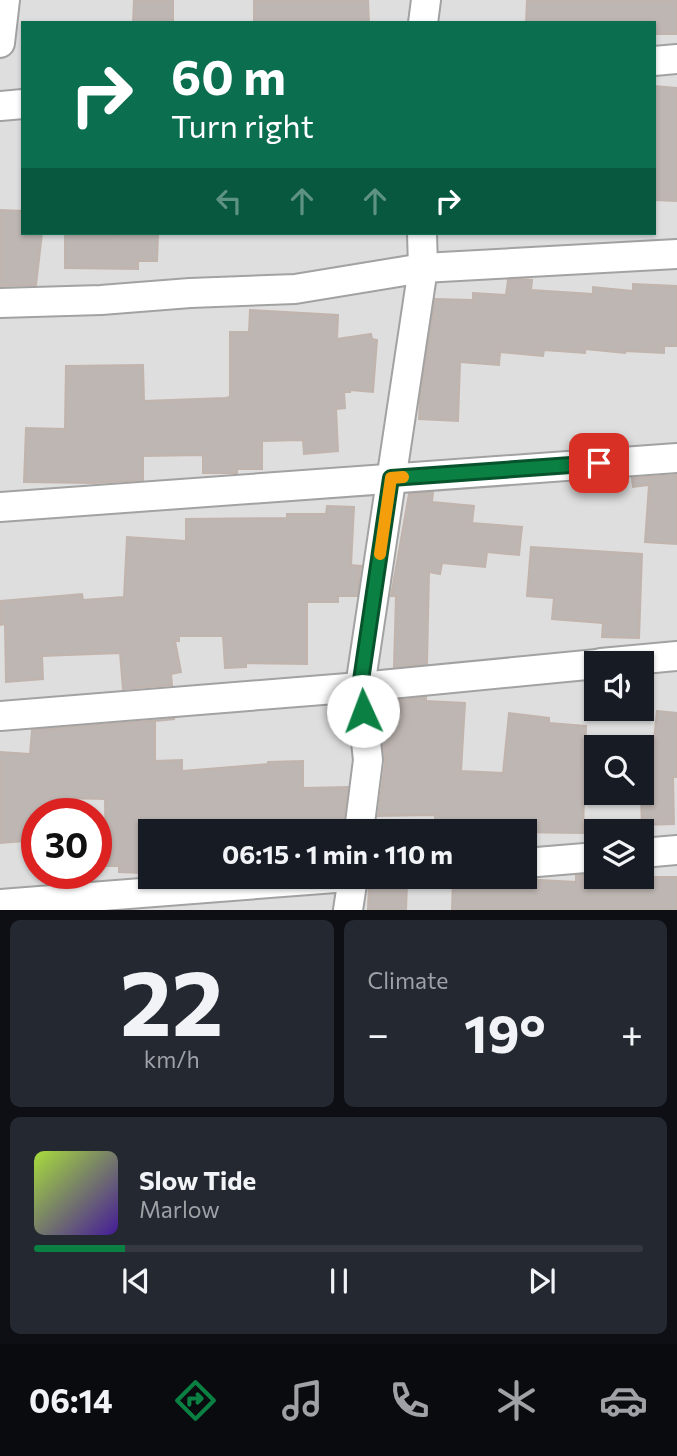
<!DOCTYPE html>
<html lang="en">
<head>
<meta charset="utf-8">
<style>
  body { margin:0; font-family:Commissioner,sans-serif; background:#242831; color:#f1f3f6; height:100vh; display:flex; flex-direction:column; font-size:26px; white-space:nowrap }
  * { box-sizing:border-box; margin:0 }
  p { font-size:23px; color:#9ea1a6 }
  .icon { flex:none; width:38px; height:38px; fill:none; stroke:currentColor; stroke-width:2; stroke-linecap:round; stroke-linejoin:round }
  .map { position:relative; height:910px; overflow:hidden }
  .drawer { display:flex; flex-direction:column; gap:10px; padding:10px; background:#0d0f14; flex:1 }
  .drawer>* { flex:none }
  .banner { position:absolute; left:21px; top:21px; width:635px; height:214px; border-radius:0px; box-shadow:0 2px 5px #0004; background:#0b6e4f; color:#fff; overflow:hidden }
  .controls { position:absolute; left:584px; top:651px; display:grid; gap:14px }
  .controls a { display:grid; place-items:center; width:70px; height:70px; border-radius:0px; background:#171b24; box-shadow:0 2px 5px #0004; font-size:35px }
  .speed { position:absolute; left:21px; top:798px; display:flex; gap:14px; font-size:35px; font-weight:700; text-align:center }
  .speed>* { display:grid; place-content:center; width:91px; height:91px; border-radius:50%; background:#171b24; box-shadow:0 2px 5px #0004; line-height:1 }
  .speed .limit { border:10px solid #d22; background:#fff; color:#111 }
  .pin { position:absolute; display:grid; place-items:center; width:60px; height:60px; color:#fff; margin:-30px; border-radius:14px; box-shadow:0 4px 10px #0006 }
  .me { position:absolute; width:77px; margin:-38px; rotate:358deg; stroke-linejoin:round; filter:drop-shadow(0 0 5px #0008) }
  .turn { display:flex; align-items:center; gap:24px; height:147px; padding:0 35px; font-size:32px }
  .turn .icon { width:91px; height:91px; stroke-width:2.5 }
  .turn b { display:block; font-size:49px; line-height:60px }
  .lanes { display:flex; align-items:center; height:66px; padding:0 35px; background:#0003; justify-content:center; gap:35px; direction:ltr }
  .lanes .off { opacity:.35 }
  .big { font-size:52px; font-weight:700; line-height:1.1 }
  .drawer .tile { flex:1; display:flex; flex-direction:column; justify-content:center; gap:10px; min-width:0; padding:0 24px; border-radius:10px; background:#242831 }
  .drawer .dial { align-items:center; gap:0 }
  .dial b { font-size:91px; line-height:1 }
  .song { display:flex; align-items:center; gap:21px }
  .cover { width:84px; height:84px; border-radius:10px; background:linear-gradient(135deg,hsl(80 70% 55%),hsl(260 70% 35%)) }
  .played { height:7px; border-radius:4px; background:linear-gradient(90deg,#0b8043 15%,#363941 15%) }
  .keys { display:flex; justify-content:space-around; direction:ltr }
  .heat { display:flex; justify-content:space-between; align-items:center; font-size:38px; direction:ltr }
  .drawer .tiles { flex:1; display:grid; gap:10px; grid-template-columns:1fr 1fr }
  .tile:last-child { grid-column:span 2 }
  .trip { position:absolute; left:138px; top:819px; width:399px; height:70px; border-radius:0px; background:#171b24; box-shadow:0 2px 5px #0004; font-weight:700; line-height:70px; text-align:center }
  .menu { display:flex; height:112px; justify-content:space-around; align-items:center; background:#090b0e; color:#9ea1a6 }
  .menu .icon { width:49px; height:49px }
  .menu .active { color:#0b8043 }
  .menu b { font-size:32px; color:#f1f3f6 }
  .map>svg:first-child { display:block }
</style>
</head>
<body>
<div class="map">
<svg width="677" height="910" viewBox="0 0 677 910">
  <rect width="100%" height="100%" fill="#f0ede9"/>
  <path fill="#dfdede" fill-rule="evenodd" d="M0,0H677V910H0ZM23,23H654V233H23ZM597,663H642V709H597ZM597,747H642V793H597ZM37,814H96V873H37ZM150,831H525V877H150ZM597,831H642V877H597Z"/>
  <g fill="#beb6b2" stroke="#c1b4ad" stroke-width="2">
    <polygon points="134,0 173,0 173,23 133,23"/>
    <polygon points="254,0 368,0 369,23 254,23"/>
    <polygon points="527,0 677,0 677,34 656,34 656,23 526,23"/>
    <polygon points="654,86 677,88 677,201 654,200"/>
    <polygon points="0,210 23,211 23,233 42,233 36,285 0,286"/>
    <polygon points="124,233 158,233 157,261 138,261 138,269 65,268 65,234 123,235"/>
    <polygon points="520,279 532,280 531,290 593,294 593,287 633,291 633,284 677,286 677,346 664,346 664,353 625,351 625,353 585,349 585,353 544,350 543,356 500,352 499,365 460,362 458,421 419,419 420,398 435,299 473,300 473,293 506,295 508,280"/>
    <polygon points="250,310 338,315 337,339 371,334 372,339 377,340 373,392 350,390 350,392 344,392 345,408 336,409 338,451 304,454 303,440 262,441 262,469 237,469 237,473 203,473 203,455 143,456 143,480 94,483 24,482 26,428 65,429 66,366 143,365 144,401 225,398 230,397 230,332 249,332"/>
    <polygon points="677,475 677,544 645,542 649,485 633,487 632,478"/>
    <polygon points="433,492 432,502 474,506 472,523 522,527 519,555 487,552 485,567 442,563 440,574 429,572 427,664 394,667 396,596 391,596 409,494"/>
    <polygon points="327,506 354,507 351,565 361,566 357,596 338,596 338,602 307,602 307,664 246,663 246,667 225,668 223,636 179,636 179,641 175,641 181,672 171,674 172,685 123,689 120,653 42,656 43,679 6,682 5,624 0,625 0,601 82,594 83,600 124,597 127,537 186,541 186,519 287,518 287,514 326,514"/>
    <polygon points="531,547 642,554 639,638 602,637 603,623 552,619 554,598 527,596"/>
    <polygon points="426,697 426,701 465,703 461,771 503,773 509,713 549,718 549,723 586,726 583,833 435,831 435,815 378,816 385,762 381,729 382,708 393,709 393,701"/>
    <polygon points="657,711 677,713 677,777 673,777 674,824 642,825 641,797 648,797"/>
    <polygon points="175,719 155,721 155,761 182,760 182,771 268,764 268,762 303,761 303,788 348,787 343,831 271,831 226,828 226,831 146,831 147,865 143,873 119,872 119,866 106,866 105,799 62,798 63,814 37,814 37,840 0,843 0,752 30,754 32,730"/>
    <polygon points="597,874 597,877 677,877 677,910 452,910 453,878 505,878 576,882 576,875"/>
    <polygon points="369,882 407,883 406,910 368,910"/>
  </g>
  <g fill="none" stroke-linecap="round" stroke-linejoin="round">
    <g stroke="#a2a2a2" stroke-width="32">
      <g id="minor">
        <polyline points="423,23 426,0"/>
        <polyline points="0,43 5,0"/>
        <polyline points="654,61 677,59"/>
        <polyline points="0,106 23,104"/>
        <polyline points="0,303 101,300 190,293 295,289 423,268 677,254"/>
        <polyline points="0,507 677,458"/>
        <polyline points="601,663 677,656"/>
        <polyline points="0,716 360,687 597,664"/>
        <polyline points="359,831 368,760 360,687 423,268 422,233"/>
        <polyline points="642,853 677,850"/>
        <polyline points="525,863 597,857"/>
        <polyline points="0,904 348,877"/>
        <polyline points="348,910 353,877"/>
      </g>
    </g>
    <use href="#minor" stroke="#fff" stroke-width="28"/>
  </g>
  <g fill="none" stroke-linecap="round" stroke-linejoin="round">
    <g stroke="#07532c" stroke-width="18">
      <polyline id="route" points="363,711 360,687 391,478 599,463"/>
    </g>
    <use href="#route" stroke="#0b8043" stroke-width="12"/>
    <polyline stroke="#f59e0b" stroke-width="12" points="380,554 391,478 403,477"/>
  </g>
</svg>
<div class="controls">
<a><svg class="icon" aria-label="sound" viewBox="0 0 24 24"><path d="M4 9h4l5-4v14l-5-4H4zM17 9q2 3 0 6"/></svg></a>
<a><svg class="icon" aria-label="search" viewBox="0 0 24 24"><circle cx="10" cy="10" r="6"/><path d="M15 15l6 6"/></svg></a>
<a><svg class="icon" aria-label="layers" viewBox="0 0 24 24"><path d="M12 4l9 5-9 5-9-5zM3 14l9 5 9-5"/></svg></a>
</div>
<div class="speed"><div class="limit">30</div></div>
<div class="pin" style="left:599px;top:463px;background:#d93025"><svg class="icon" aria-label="arrive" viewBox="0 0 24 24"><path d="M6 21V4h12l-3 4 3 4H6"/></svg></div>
<svg class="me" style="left:363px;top:711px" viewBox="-20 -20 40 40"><circle r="19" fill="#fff"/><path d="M0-13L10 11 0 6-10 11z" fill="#0b8043"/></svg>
<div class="trip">06:15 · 1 min · 110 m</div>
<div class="banner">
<div class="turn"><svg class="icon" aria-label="right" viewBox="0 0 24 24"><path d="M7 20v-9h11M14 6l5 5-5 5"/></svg><div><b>60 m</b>Turn right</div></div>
<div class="lanes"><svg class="icon off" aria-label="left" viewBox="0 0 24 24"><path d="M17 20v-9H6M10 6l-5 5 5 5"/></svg><svg class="icon off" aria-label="ahead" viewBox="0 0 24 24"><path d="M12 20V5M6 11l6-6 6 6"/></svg><svg class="icon off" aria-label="ahead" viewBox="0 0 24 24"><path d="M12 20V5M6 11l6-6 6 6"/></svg><svg class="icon" aria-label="right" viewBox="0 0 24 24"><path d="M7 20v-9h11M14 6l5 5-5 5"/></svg></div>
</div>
</div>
<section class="drawer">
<div class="tiles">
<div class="tile dial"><b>22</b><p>km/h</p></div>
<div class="tile"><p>Climate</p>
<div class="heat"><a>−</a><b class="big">19°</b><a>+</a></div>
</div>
<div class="tile">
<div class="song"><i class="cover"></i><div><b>Slow Tide</b><p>Marlow</p></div></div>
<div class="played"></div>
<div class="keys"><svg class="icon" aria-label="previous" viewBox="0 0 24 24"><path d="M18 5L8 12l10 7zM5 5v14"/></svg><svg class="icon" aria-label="pause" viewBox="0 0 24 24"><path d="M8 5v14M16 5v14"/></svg><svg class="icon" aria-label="next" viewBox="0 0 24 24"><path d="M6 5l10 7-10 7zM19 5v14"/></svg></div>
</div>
</div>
</section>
<nav class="menu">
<b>06:14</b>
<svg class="icon active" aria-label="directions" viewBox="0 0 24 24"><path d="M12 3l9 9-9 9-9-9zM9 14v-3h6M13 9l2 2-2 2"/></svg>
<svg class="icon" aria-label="music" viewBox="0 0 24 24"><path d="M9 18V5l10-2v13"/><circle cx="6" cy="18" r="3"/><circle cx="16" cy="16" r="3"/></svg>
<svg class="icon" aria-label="phone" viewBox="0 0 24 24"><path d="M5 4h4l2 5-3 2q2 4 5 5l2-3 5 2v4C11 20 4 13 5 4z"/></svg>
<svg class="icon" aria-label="climate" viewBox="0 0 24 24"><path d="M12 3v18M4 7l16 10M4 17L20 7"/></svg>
<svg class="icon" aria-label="car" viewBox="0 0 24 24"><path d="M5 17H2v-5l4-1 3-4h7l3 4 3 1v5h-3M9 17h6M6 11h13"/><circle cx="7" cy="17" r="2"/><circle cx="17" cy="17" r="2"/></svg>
</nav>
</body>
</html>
